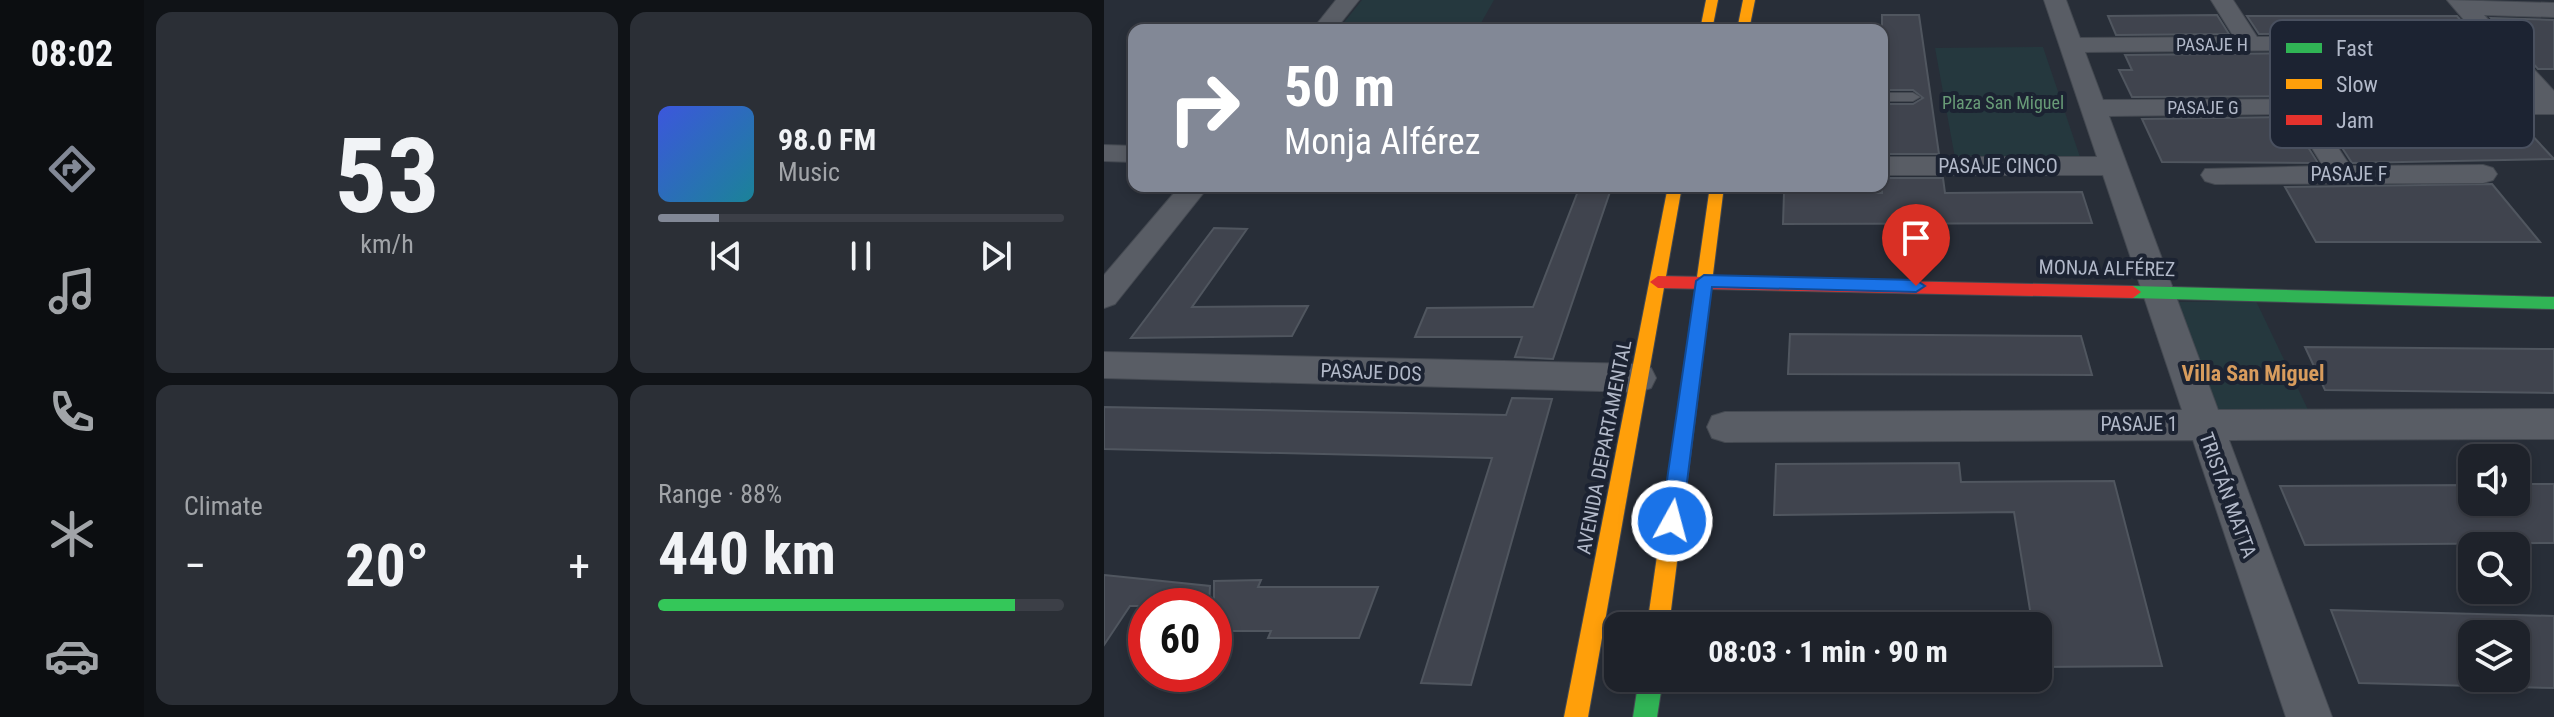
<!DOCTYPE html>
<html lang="en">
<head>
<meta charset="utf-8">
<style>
  body { margin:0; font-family:"Roboto Condensed",sans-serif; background:#2b2f36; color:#f1f3f6; height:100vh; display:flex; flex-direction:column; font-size:30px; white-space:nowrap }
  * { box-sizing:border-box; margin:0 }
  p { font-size:26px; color:#a1a4a8 }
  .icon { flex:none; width:44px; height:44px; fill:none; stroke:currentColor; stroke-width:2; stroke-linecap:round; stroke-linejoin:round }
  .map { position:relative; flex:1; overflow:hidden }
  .drawer { display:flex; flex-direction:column; gap:12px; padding:12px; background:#101317; width:960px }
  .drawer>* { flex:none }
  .top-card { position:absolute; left:24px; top:24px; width:760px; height:168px; border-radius:16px; box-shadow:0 4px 12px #0003,0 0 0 2px #3c3f47; background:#828896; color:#fff; overflow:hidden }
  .buttons { position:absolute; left:1354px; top:444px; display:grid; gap:16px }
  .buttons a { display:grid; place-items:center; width:72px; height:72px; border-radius:16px; background:#1e222a; box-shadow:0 4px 12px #0003,0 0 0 2px #3c3f47; font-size:40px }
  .speed { position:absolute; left:24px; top:588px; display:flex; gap:16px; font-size:40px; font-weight:700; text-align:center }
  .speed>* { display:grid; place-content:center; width:104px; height:104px; border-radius:50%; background:#1e222a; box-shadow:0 4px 12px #0003,0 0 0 2px #3c3f47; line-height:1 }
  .speed .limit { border:12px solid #d22; background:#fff; color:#111 }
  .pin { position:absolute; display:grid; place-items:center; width:68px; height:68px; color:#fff; margin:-82px -34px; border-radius:50% 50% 50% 0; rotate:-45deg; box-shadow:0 0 8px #0007 }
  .pin .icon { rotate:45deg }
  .me { position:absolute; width:88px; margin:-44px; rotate:7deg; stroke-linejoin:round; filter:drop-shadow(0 0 6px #0008) }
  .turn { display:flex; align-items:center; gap:28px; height:168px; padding:0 24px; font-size:36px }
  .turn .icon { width:104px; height:104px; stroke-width:2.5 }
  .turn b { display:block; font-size:56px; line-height:68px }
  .big { font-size:60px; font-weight:700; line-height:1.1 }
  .drawer .card { flex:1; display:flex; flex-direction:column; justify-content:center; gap:12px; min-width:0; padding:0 28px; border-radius:16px; background:#2b2f36 }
  .drawer .dial { align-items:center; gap:0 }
  .dial b { font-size:104px; line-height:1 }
  .song { display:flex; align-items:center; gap:24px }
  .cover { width:96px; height:96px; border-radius:12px; background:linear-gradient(135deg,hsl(230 70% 55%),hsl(190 70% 35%)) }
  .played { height:8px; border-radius:4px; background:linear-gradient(90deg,#828896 15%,#3c3f47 15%) }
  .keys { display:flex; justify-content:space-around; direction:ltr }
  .heat { display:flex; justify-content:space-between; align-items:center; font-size:44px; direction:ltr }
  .charge { height:12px; border-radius:6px; background:linear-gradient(90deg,#34c759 88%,#3c3f47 0) }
  .drawer .tiles { flex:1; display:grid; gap:12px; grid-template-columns:repeat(2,1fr) }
  .trip { position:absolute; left:500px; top:612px; width:448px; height:80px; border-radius:16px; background:#1e222a; box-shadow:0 4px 12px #0003,0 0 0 2px #3c3f47; font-weight:700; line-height:80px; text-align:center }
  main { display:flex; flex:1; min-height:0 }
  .menu { display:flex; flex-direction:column; width:144px; justify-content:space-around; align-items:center; background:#0c0e11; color:#a1a4a8 }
  .menu .icon { width:56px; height:56px }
  .menu .selected { color:#828896 }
  .menu b { font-size:36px; color:#f1f3f6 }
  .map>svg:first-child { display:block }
</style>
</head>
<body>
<main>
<nav class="menu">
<b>08:02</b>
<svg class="icon selected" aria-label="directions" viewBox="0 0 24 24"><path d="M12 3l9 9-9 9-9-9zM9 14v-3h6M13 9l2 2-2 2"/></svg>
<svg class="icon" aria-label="music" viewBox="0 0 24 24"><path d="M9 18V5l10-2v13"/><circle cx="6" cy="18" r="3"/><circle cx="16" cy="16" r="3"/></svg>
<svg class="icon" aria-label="phone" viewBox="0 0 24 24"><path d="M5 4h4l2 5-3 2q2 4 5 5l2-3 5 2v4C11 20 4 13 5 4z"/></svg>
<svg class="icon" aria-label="climate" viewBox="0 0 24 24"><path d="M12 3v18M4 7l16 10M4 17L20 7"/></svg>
<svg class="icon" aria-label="car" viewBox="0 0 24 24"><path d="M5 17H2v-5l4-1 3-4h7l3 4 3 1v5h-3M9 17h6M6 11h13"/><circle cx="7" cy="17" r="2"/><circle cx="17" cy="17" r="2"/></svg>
</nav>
<section class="drawer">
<div class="tiles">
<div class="card dial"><b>53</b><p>km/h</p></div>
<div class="card">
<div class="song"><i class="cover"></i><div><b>98.0 FM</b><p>Music</p></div></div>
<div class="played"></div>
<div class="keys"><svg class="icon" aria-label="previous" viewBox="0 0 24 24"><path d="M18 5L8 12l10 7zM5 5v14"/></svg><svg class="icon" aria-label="pause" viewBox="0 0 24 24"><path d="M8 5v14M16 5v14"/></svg><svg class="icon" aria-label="next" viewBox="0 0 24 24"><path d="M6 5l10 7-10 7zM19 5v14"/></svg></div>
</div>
<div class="card"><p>Climate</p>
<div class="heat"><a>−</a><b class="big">20°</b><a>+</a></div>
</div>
<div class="card"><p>Range · 88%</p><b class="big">440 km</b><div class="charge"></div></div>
</div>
</section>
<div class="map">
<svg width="1450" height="717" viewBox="0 0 1450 717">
  <rect width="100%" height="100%" fill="#282e38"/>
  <g fill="#25383e">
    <polygon points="258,0 390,0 373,30 234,30"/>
    <polygon points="939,47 976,157 851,158 831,48"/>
    <polygon points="1152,301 1207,416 1116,417 1071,302"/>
  </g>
  <g fill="#40444e" stroke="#50565f" stroke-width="2" fill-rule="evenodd">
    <polygon points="778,15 815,15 835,154 778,154 778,104 809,104 819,98 809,90 778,90"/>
    <polygon points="1113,15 1125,34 1012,35 1004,16"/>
    <polygon points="1143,16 1353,16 1367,32 1155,34"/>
    <polygon points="1387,18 1450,20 1450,69 1434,69"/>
    <polygon points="1201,53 1232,96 1028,97 1015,70 1028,70 1021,55"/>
    <polygon points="1185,117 1214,163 1058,162 1038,119"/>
    <polygon points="1218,117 1411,117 1450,159 1248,163"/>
    <polygon points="778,178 839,178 841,193 978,192 988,223 679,224 680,193 778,193"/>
    <polygon points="1388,184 1436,242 1212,242 1181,187"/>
    <polygon points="476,186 508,186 449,359 411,357 418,337 311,337 323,308 429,307"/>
    <polygon points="110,228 143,229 88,307 204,306 188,336 27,338"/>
    <polygon points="686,334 977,336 988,375 684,374"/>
    <polygon points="1201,347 1450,349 1450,393 1221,390"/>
    <polygon points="408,398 448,399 367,685 317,683 388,458 0,449 0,407 402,415"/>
    <polygon points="855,463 857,482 1010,481 1058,666 934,667 934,626 668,626 668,619 927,616 910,512 670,515 672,464"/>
    <polygon points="1412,484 1450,484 1450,543 1201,545 1176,486 1368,485 1368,502 1412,502"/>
    <polygon points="0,575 106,586 105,606 26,606 0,645"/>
    <polygon points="157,580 154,587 274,587 255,638 164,638 167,631 110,631 110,581"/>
    <path d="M1227,610L1450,616V688L1255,683ZM1368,634H1412V678H1368Z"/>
    <polygon points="666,678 885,678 886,682 666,685"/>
  </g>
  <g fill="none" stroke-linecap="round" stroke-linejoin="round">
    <g stroke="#444951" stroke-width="2">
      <polygon id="lane" points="778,93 809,93 816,97 809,101 778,101"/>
    </g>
    <g stroke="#444951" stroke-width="2">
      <g id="street">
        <polygon points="232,0 255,0 231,30 208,30"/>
        <path d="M940,0H962L976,38L1130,37L1107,0H1129L1153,37L1373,35L1343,0L1450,3V17L1380,15L1450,91V114H1212L1246,166L1379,165L1389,168L1393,174L1389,180L1379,183L1111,184L1101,181L1097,175L1101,169L1219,166L1187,114L1005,116L1114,410L1450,409V439L1125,440L1228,717H1182L1089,440L621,442L608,438L603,427L608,416L621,412L1078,410L999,175H778V157H993ZM1386,49L1429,98L1263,99L1226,50ZM1203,50L1238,99L999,100L981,52Z"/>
        <polygon points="0,145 30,146 30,162 0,161"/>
        <polygon points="76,186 105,186 11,304 0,308 0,275"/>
        <polygon points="0,352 535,364 547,368 552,378 547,388 535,392 0,378"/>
      </g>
    </g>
    <g stroke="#444951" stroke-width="2">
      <g id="fast">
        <polygon points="1029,286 1450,297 1450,309 1029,298 1021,292"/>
        <polygon points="535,678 559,678 553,717 529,717"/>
      </g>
    </g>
    <g stroke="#444951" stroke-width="2">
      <g id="slow">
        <polygon points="602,0 614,0 608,30 596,30"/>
        <polygon points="639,0 651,0 645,30 633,30"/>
        <polygon points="564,186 578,186 484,717 460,717"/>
        <polygon points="606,186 620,186 565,626 543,626"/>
      </g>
    </g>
    <g stroke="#444951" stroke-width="2">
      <polygon id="jam" points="554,276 1029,286 1037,292 1029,298 554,288 546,282"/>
    </g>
    <use href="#lane" fill="#595d65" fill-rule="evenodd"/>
    <use href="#street" fill="#595d65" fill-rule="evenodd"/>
    <use href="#fast" fill="#30b455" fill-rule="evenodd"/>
    <use href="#slow" fill="#ff9f0a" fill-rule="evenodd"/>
    <use href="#jam" fill="#e5322d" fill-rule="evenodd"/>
  </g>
  <polygon fill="#1a73e8" stroke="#114b97" stroke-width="2" points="600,275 812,280 821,286 812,292 608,287 578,521 575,528 568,531 560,528 557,521 592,281"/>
  <g text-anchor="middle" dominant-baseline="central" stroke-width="8" stroke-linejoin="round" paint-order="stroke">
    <g font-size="18" fill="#b2b9c9" stroke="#1c2332">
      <text x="1108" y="44">PASAJE H</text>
      <text x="1099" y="107">PASAJE G</text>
    </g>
    <g font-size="18" fill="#689b77" stroke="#1c2332">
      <text x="899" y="102">Plaza San Miguel</text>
    </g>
    <g font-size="20" fill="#b2b9c9" stroke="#1c2332">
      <text x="894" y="166">PASAJE CINCO</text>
      <text x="1245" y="174">PASAJE F</text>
      <text transform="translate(1003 268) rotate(1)">MONJA ALFÉREZ</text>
      <text transform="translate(267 372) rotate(2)">PASAJE DOS</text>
      <text x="1035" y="424">PASAJE 1</text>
      <text transform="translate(500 447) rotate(-79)">AVENIDA DEPARTAMENTAL</text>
      <text transform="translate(1124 495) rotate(70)">TRISTÁN MATTA</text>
    </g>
    <g font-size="22" font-weight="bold" fill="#d89c5d" stroke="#1c2332">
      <text x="1149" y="373">Villa San Miguel</text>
    </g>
  </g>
  <rect x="1166" y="20" width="264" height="128" rx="12" fill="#1c2332" stroke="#49505f" stroke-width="2"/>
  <rect x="1182" y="43" width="36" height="10" fill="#30b455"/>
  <rect x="1182" y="79" width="36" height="10" fill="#ff9f0a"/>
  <rect x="1182" y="115" width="36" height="10" fill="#e5322d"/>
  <g font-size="22" fill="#b2b9c9">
    <text x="1232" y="56">Fast</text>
    <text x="1232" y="92">Slow</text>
    <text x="1232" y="128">Jam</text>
  </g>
</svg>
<div class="buttons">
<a><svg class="icon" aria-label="sound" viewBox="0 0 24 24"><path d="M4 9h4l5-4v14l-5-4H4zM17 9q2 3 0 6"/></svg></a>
<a><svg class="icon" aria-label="search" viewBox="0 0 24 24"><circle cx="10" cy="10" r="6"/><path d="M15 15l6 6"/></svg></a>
<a><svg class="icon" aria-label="layers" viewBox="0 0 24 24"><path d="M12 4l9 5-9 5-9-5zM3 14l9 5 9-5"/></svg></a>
</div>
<div class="speed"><div class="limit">60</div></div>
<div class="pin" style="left:812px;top:286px;background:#d93025"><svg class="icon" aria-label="arrive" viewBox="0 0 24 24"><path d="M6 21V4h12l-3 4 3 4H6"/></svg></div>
<svg class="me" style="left:568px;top:521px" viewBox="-20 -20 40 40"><circle r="17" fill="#1a73e8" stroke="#fff" stroke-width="3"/><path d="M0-11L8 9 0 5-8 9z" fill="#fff"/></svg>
<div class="trip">08:03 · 1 min · 90 m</div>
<div class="top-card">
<div class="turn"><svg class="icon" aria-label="right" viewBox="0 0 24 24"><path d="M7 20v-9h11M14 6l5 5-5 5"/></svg><div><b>50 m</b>Monja Alférez</div></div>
</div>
</div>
</main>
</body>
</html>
